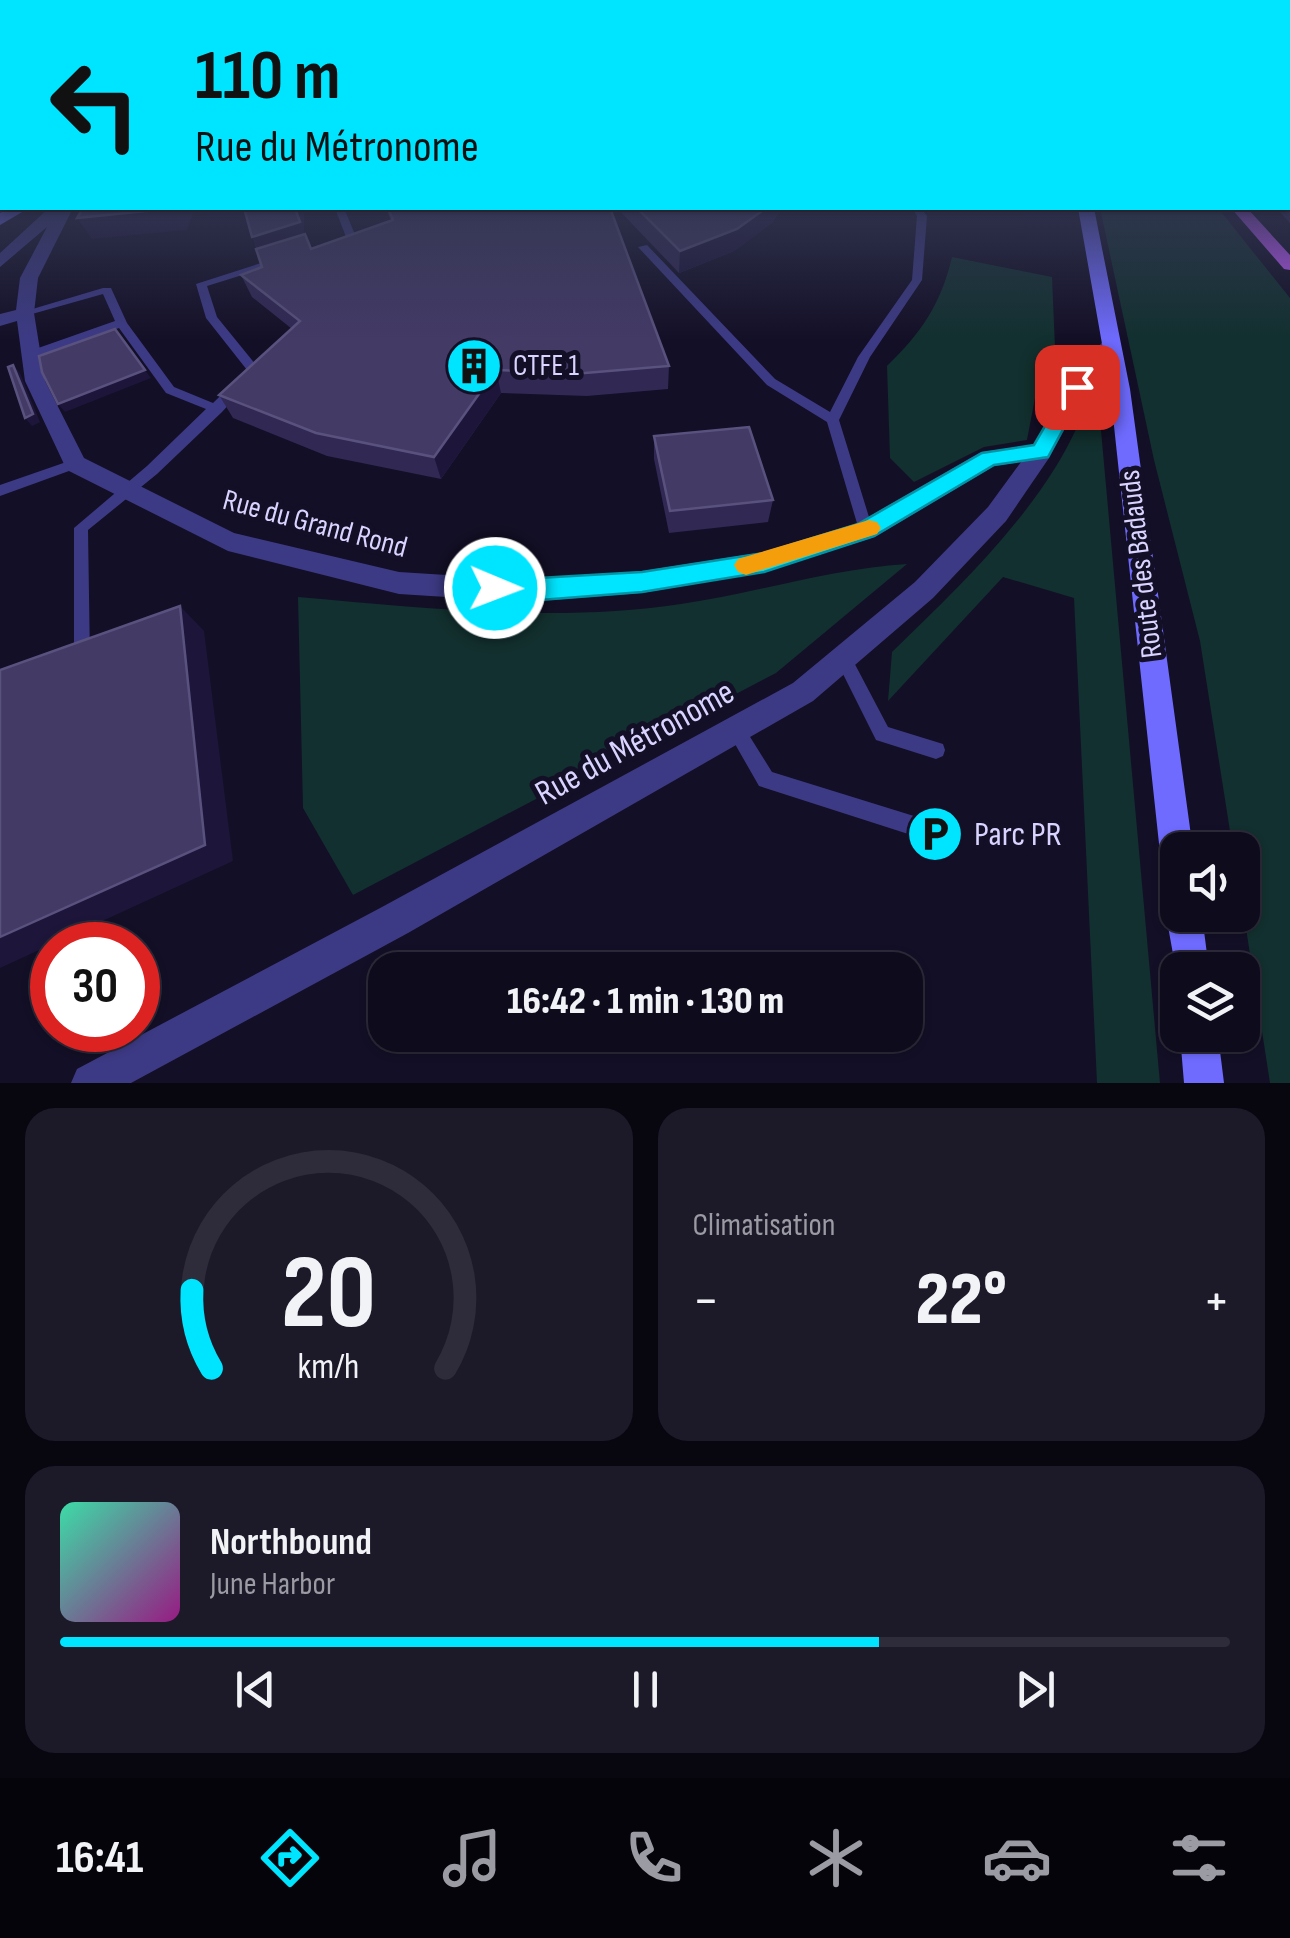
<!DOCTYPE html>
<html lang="fr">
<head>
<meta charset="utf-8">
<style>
  body { margin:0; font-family:"Sofia Sans Condensed",sans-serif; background:#1c1929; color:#f1f3f6; height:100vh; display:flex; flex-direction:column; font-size:38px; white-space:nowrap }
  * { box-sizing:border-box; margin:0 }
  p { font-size:32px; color:#9b9ba3 }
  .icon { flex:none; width:55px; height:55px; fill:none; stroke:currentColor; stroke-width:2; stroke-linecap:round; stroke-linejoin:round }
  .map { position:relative; height:1083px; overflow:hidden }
  .sheet { display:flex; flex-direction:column; gap:25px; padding:25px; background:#08060f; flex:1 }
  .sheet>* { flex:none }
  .top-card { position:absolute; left:0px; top:0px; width:1290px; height:210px; box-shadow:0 2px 8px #0004,0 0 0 2px #2e2b3b; background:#00e5ff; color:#111; overflow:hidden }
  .buttons { position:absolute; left:1160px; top:832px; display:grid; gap:20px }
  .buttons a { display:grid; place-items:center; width:100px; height:100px; border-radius:20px; background:#0e0b1c; box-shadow:0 2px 8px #0004,0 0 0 2px #2e2b3b; font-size:50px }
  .speed { position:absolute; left:30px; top:922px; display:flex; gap:20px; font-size:50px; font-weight:700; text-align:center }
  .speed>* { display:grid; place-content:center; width:130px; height:130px; border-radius:50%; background:#0e0b1c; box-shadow:0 2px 8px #0004,0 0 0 2px #2e2b3b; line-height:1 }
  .speed .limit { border:15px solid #d22; background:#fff; color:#111 }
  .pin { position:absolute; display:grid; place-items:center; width:85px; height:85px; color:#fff; margin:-42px; border-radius:20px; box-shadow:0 5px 15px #0006 }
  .me { position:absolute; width:110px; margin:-55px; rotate:91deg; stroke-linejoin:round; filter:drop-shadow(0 0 8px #0008) }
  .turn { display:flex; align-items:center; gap:35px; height:210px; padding:0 30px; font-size:45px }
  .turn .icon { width:130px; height:130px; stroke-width:2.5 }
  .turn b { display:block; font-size:70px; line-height:85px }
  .big { font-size:75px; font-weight:800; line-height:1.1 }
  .sheet .widget { flex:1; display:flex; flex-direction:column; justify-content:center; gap:15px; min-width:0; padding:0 35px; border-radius:30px; background:#1c1929 }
  .sheet .dial { align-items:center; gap:0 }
  .dial svg { height:260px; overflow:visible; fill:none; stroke:#2e2b3b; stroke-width:7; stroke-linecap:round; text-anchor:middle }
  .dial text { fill:#f1f3f6; stroke:none }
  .song { display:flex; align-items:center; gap:30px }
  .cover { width:120px; height:120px; border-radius:15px; background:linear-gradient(135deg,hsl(160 70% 55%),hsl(310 70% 35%)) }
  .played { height:10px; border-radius:5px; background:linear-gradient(90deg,#00e5ff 70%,#2e2b3b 70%) }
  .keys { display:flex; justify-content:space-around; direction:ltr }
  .heat { display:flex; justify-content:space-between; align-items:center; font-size:55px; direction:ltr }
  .sheet .tiles { flex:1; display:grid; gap:25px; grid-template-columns:1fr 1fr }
  .widget:last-child { grid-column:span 2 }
  .trip { position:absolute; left:368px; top:952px; width:555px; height:100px; border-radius:30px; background:#0e0b1c; box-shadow:0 2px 8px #0004,0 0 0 2px #2e2b3b; font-weight:800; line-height:100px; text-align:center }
  .tabs { display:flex; height:160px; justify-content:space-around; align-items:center; background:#06040b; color:#9b9ba3 }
  .tabs .icon { width:70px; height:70px }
  .tabs .selected { color:#00e5ff }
  .tabs b { font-size:45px; color:#f1f3f6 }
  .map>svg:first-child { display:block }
</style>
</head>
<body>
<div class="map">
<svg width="1290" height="1083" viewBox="0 0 1290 1083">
  <rect width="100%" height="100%" fill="#130f26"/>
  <g fill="#12302f">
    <polygon points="1100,208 1218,208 1290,298 1290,1083 1270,1083 1243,909 1242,850 1233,850 1200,641 1154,460"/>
    <path d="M952,257L1052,277L1055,347L1035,398L1027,440L984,447L914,482L890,458L887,366C921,333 941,304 952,257Z"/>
    <path d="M1097,386L1160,1083H1097L1074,598L1003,577L888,701L892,652C951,595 1011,538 1055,468C1071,443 1083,413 1097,386Z"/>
    <path d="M907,564L776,673L353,895L303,808L298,597C424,608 555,623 681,604C757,593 829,569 907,564Z"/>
  </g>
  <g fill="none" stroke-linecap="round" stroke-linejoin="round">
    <g fill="#3d3a85" fill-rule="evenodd">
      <polygon points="335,208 344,208 356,237 355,239 346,237"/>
      <polygon points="912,208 921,208 927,216 922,280 870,357 839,420 873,530 871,534 861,534 859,530 827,422 767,385 638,247 647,245 775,379 830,412 858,357 912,280 917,216"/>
      <polygon points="280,257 285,260 284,262 207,286 217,317 260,370 222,412 157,474 88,530 90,661 88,666 82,669 76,666 74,661 74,528 147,466 206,409 166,393 119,328 32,359 24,359 24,353 115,321 103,294 25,316 19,313 103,288 111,288 127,323 174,387 213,403 247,370 206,318 196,284"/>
      <polygon points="75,459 80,461 82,464 80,467 0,496 0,485"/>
      <polygon points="843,650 849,653 888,727 943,744 945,750 943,756 936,759 876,740 835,658 837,653"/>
      <polygon points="736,721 742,724 772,772 930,821 937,824 940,831 937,838 930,841 759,786 727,730 730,724"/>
    </g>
    <polygon fill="#3d3a85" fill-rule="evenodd" points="49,208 73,208 38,278 34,313 45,381 84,458 234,533 399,572 527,580 642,571 764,552 858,523 981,452 1034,445 1070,382 1104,340 1118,340 1121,344 1086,390 1049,458 1006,521 933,598 813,701 408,933 131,1083 71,1083 77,1069 382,907 793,683 915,582 988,507 1021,462 994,466 875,537 764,572 642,593 527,602 399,594 228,551 67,470 64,464 25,381 17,321 0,326 0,314 16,310 20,278 47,227 0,267 0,253"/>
    <g fill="#6f6bff" fill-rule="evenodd">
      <polygon points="10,208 29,208 0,225 0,213"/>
      <polygon points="1078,208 1094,208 1130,389 1193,850 1178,850 1178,879 1166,874 1161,862 1110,389"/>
      <polygon points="1178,900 1178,915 1202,915 1209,970 1178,970 1178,982 1166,915 1172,903"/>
      <polygon points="1180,1035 1218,1035 1224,1083 1184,1083"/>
    </g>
    <polygon fill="#c25bff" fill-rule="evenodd" points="1231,208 1247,208 1290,255 1290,270 1284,269"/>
  </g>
  <g fill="#312854">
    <polygon points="1288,188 1290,188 1290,223 1276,208 1288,208"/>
    <polygon points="244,208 303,208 304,232 311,249 391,221 386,208 610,208 669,366 668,389 587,396 501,393 441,479 327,456 233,418 219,395 292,329 252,297 241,275 262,267"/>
    <polygon points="617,208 781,208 772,223 734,251 679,273"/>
    <polygon points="654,436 773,500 768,522 669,533 654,459"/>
  </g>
  <g fill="#1d163a">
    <polygon points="176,208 195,208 187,230 92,239 77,218"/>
    <polygon points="295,208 303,208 304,232 309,244 262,259 252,237 295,211"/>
    <polygon points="766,208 781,208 772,223 734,251 679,273 680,251"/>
    <polygon points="13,365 20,373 40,422 32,426 25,418"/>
    <polygon points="145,370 151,378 65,412 58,404"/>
    <polygon points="496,370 501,393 441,479 434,457"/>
    <polygon points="180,606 204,631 233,861 0,968 0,937"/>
  </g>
  <g fill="#433a66" stroke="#5a527e" stroke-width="2.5">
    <polygon points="1288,188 1290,188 1290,207 1288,204"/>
    <polygon points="83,208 176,208 77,218"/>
    <polygon points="244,208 295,208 300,222 252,237"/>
    <polygon points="388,208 610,208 669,366 585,373 496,370 434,457 316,433 219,395 300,321 241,275 262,267 256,249 305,234 311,249 393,220"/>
    <polygon points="637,208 766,208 737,229 680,251"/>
    <polygon points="115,329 145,370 58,404 42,372 39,356"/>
    <polygon points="13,365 33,414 25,418 8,367"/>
    <polygon points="749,427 773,500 670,511 654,436"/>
    <polygon points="180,606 205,845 0,937 0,670"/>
  </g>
  <linearGradient id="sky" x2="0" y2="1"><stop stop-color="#0a0815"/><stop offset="0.55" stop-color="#333752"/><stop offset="1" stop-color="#333752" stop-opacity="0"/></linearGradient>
  <rect width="1290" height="340" fill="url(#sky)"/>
  <polygon fill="#00e5ff" stroke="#0095a6" stroke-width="2.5" points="1077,381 1086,387 1048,457 994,465 874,536 764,572 642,592 527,601 487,596 483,588 487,581 642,572 764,553 858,524 982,453 1034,445 1070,383"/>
  <polygon fill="#f59e0b" points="869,520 877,522 881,528 877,534 746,575 738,572 734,565 738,559"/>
  <defs>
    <g id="building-disc" transform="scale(2.875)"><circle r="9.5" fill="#00e5ff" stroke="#130f26"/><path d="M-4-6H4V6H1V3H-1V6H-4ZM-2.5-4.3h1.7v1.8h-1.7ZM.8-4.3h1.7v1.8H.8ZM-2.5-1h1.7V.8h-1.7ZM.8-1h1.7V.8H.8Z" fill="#111"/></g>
    <g id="parking-disc" transform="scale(2.875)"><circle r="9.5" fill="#00e5ff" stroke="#130f26"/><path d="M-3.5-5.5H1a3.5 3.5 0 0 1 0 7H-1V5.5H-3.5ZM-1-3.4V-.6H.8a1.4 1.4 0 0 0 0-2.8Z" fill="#111"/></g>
  </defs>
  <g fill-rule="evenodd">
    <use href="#building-disc" x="474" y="366"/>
    <use href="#parking-disc" x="935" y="834"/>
  </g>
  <g text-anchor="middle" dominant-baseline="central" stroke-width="10" stroke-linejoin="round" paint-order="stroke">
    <g font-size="30" fill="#d9d4ff" stroke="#130f26" text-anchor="start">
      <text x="513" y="366">CTFE 1</text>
    </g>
    <g font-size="30" fill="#d9d4ff" stroke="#130f26">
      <text transform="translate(315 524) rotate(15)">Rue du Grand Rond</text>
      <text transform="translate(1141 564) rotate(-97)">Route des Badauds</text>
    </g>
    <g font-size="35" fill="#d9d4ff" stroke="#130f26">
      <text transform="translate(635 743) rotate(-29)">Rue du Métronome</text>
    </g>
    <g font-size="35" fill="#d9d4ff" stroke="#130f26" text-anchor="start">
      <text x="974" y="834">Parc PR</text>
    </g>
  </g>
</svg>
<div class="buttons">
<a><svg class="icon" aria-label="sound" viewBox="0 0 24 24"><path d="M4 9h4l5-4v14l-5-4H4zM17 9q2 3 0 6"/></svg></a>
<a><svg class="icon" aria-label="layers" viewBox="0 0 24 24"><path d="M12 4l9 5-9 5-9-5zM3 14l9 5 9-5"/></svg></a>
</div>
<div class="speed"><div class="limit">30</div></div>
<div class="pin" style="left:1077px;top:387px;background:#d93025"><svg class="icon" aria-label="arrive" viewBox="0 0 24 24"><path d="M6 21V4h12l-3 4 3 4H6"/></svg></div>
<svg class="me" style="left:495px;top:588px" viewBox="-20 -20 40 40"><circle r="17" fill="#00e5ff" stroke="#fff" stroke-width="3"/><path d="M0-11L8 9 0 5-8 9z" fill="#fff"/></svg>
<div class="trip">16:42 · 1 min · 130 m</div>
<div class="top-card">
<div class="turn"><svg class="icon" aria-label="left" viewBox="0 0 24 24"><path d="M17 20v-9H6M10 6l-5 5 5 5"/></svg><div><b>110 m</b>Rue du Métronome</div></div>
</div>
</div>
<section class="sheet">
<div class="tiles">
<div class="widget dial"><svg viewBox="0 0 100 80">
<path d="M14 69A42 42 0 1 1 86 69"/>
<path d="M14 69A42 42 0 0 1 8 45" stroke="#00e5ff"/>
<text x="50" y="56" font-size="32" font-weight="700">20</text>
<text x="50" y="72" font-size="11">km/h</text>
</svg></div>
<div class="widget"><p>Climatisation</p>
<div class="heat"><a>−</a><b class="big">22°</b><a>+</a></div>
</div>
<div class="widget">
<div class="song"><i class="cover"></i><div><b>Northbound</b><p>June Harbor</p></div></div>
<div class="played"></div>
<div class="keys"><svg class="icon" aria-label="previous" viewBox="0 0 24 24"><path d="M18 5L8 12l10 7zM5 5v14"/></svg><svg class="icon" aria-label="pause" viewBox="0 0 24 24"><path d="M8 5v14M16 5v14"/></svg><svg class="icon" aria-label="next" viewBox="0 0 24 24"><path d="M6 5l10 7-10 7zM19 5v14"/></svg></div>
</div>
</div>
</section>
<nav class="tabs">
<b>16:41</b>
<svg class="icon selected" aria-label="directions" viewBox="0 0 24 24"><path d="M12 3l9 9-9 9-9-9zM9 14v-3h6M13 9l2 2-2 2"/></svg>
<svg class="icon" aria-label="music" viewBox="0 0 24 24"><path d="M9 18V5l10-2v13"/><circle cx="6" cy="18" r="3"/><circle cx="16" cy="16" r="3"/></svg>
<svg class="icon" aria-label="phone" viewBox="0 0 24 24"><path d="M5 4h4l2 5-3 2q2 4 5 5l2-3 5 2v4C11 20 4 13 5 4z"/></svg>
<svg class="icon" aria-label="climate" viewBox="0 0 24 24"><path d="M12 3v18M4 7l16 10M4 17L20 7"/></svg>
<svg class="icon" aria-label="car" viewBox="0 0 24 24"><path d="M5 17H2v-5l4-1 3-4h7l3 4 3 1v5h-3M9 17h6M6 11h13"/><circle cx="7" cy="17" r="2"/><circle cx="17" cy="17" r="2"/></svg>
<svg class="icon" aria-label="filters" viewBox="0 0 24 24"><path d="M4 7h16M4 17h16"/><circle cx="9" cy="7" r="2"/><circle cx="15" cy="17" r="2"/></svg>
</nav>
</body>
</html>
